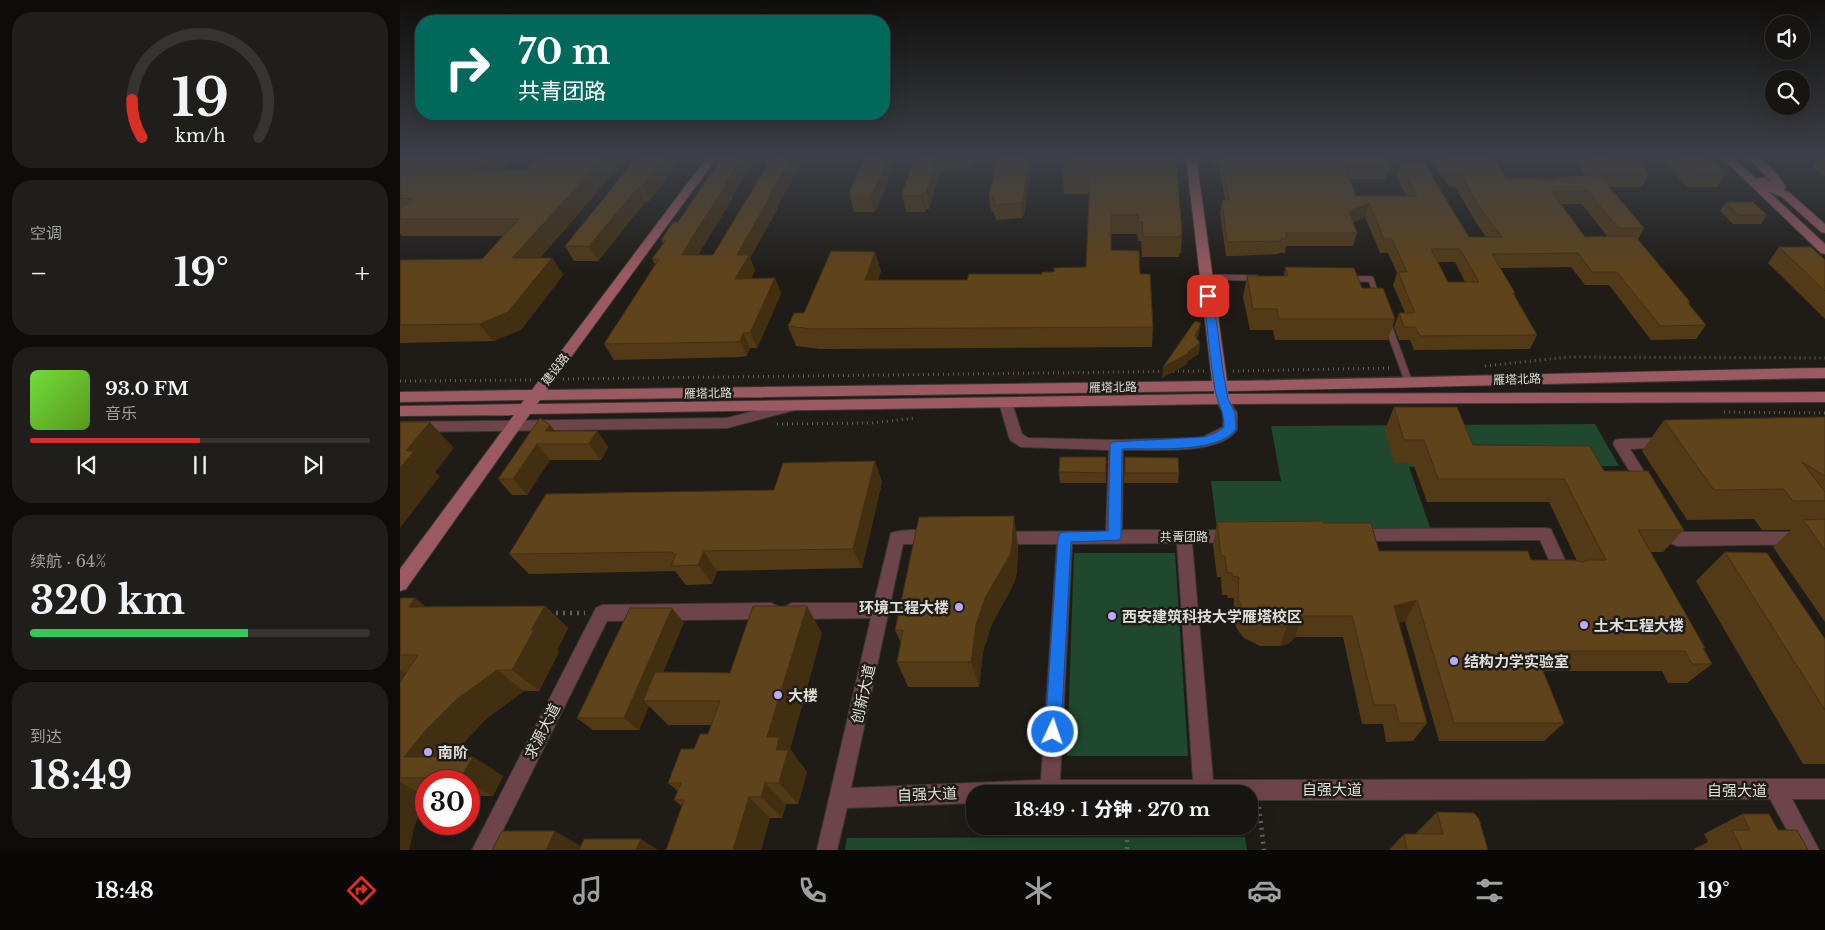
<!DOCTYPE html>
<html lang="zh">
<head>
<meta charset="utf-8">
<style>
  body { margin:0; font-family:"Libre Baskerville","Noto Sans SC",serif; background:#201e1a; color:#f1f3f6; height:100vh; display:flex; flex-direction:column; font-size:19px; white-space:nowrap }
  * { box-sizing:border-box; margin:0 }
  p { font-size:16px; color:#9e9f9f }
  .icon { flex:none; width:28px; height:28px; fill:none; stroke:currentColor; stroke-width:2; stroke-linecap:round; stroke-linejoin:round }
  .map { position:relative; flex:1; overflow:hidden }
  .panel { display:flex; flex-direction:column; gap:12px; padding:12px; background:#0d0c09; width:400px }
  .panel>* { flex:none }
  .hud { position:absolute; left:15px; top:15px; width:475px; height:105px; border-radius:20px; box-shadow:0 5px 20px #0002,0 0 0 1px #363431; background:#00695c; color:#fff; overflow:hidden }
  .fabs { position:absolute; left:1365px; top:15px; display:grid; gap:10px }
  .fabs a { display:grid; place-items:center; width:45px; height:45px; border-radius:50%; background:#171511; box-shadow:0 5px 20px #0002,0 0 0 1px #363431; font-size:25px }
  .speed { position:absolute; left:15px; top:770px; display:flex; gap:10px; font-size:25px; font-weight:700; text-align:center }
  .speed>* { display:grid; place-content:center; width:65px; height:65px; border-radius:50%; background:#171511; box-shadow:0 5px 20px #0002,0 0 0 1px #363431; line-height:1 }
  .speed .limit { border:8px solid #d22; background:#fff; color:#111 }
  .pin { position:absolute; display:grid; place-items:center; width:42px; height:42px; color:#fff; margin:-21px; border-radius:10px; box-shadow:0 2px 8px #0006 }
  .me { position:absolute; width:55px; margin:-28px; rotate:3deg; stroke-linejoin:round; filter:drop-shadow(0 0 4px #0008) }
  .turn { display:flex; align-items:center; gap:18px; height:105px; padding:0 20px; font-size:22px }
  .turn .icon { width:65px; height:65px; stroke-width:2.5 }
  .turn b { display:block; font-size:35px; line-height:42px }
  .big { font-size:38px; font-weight:800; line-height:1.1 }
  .panel .card { flex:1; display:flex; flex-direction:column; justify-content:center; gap:8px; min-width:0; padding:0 18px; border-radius:20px; background:#201e1a }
  .panel .dial { align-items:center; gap:0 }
  .dial svg { height:130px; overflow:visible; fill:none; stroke:#363431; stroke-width:7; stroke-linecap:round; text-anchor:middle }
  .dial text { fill:#f1f3f6; stroke:none }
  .song { display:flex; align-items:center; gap:15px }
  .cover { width:60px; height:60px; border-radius:8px; background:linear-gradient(135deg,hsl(100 70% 55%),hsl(90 70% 35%)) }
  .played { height:5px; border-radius:2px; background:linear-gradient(90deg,#d93025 50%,#363431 50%) }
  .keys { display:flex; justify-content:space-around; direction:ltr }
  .heat { display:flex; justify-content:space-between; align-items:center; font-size:28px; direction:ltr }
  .charge { height:8px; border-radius:4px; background:linear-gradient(90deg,#34c759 64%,#363431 0) }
  .trip { position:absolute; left:566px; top:785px; width:292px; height:50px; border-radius:20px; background:#171511; box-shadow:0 5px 20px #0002,0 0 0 1px #363431; font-weight:800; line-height:50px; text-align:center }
  .tab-bar { display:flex; height:80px; justify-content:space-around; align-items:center; background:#090807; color:#9e9f9f }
  .tab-bar .icon { width:35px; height:35px }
  .tab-bar .selected { color:#d93025 }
  .tab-bar b { font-size:22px; color:#f1f3f6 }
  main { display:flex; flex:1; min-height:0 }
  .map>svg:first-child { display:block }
</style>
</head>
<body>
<main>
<section class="panel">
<div class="card dial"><svg viewBox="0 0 100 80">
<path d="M14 69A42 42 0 1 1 86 69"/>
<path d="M14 69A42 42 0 0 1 8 46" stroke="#d93025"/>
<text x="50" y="56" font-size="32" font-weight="700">19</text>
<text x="50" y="72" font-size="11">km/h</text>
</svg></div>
<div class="card"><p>空调</p>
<div class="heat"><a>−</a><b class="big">19°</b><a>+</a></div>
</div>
<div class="card">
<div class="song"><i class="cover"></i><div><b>93.0 FM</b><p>音乐</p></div></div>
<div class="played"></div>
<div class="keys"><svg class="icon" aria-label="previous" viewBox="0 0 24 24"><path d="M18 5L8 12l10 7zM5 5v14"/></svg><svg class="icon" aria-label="pause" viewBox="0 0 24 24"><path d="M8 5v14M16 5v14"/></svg><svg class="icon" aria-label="next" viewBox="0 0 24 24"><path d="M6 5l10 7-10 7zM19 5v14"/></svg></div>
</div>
<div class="card"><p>续航 · 64%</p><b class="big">320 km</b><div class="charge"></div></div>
<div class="card"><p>到达</p><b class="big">18:49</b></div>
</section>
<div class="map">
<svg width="1425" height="850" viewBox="0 0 1425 850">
  <rect width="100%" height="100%" fill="#1f1c17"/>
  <g fill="#1f482e">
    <polygon points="1195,424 1219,466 1009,467 1033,536 818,538 811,481 881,481 871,426"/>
    <polygon points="674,553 775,553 788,756 667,756"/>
    <polygon points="845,837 847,850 445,850 447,838"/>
  </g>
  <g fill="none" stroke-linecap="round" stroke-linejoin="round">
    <g stroke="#3a3732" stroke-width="7">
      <g id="lane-far1">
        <polyline points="806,277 856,278"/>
        <polyline points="951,279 971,279 976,295"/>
        <polyline points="987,324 989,330"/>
      </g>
    </g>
    <g stroke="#3a3732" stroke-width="9">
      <polyline id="lane" points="989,328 1009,383"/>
    </g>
    <g stroke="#3a3732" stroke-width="2">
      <g id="street">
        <path d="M822,394L827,396L837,413V429C822,456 750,449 723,450L722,530H832L838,531L840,536L838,541L832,542L792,543L813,780L1425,779V799H1392L1419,850H1398L1370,799L850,800V794H575V803L447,808L437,850H417L471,618L392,619L386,616L384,611L386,606L392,603H474L491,533C504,529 525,529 538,533L540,538L538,543L532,544H503L451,788L641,780L657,544H598L592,543L590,538L592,533L598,532L706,531L709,450L621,447L611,441L609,437L599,403L601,400H611L622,434L628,438L716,440L791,438L803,437L823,427V413L815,399L817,396ZM777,543L793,780H660L672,544Z"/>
        <polygon points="394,401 399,403 401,406 399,409 327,428 0,432 0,422 327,418"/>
        <polygon points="1264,438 1269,439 1271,443 1269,447 1230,449 1253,486 1251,490 1246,492 1241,490 1213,444 1215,440 1220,439"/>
        <polygon points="1267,515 1272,517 1282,532 1425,532 1425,544 1278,546 1272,544 1259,521 1262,517"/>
        <polygon points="1145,528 1151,529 1153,534 1172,575 1170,580 1164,582 1158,580 1140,540 956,541 950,540 948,535 950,530 956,529"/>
        <polygon points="371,603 377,606 379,611 377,616 371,619 207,621 93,850 72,850 196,608 202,605"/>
      </g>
    </g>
    <g stroke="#3a3732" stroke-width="2">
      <g id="secondary">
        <path d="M308,156H318L147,390L812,381L786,156H796L827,381C1026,378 1225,371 1425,368V378C1226,381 1027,388 828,391V394L1425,392V402L822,404L130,414L6,589L0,591V569L114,415L0,416V406L121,404L124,400L0,402V392L132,390ZM814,391V394L137,404L140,400Z"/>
        <polygon points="1320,156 1331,156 1357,180 1358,178 1366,178 1375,185 1346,156 1357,156 1377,174 1386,187 1383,190 1390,193 1425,224 1425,233 1421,232 1382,197 1368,191 1425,244 1425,254 1421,253"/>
      </g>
    </g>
    <g stroke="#625f5a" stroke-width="3" stroke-dasharray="1 4" stroke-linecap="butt">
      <polyline points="1085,366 1168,357 1425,358"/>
      <polyline points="833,371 992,368"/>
      <polyline points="163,379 804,371"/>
      <polyline points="0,381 132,380"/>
      <polyline points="1324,412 1425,413"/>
      <polyline points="377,424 471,423 516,418"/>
    </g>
    <g stroke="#625f5a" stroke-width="4.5" stroke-dasharray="2 5" stroke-linecap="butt">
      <polyline points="149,613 185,613"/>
      <polyline points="859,807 864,850"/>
      <polyline points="727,826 727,850"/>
    </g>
    <use href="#lane-far1" stroke="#6d4449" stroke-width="5.5"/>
    <use href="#lane" stroke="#6d4449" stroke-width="7"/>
    <use href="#street" fill="#6d4449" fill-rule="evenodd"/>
    <use href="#secondary" fill="#9b5962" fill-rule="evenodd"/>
  </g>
  <g fill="#523a16" fill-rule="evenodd">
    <polygon points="0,156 103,170 126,171 141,156 212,156 218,168 140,258 152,258 163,275 121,330 93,341 0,343 0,260 82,259 103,236 2,236 0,234"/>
    <polygon points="238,156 284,156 249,201 246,201 198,261 174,261 165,246"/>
    <polygon points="373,156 406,156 377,206 378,208 350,258 355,270 351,279 375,278 381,294 357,348 350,348 347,356 340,357 214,360 204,344 255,265 252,259 263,244 261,240 278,222 332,197 332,199 298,255 313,255"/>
    <polygon points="515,156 633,156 624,215 622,218 596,220 595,215 594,215 594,212 591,212 589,197 597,158 576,158 574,166 568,166 567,170 540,170 529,209 526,209 525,212 506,212 502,193"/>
    <polygon points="665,156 782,234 781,253 779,253 779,257 742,257 741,241 738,241 737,234 711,234 711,250 740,274 753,327 752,347 420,349 396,346 388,326 475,252 481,271 478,280 567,280 642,274 686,267 689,194 664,194 663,175"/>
    <path d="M811,156H985L990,166L986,179H950L956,196H1006L996,176L1000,163H1007L1004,156H1022L1013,163L1069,237H1086L1077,224L1055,187H1050L1027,156H1091L1106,178L1155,179L1156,177H1187L1170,156H1209L1212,159L1249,173L1242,187H1209L1244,228L1238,239L1290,302L1289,304L1306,325L1296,339L1251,340L1209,285H1185L1171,267L1100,268L1115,293L1114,295L1137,335L1130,349L1014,350L1010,340H999L994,327L999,313H1005L993,285L997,273L988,253H980L965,217L953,222L957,233L953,246H886L885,253H879V254L835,256H826L820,213L822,200H825L819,164H812ZM1161,204H1182L1207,236L1185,237ZM1038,262H1055L1065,282H1048Z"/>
    <polygon points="1258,156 1308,156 1326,173 1318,187 1287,187"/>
    <polygon points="1419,156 1425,156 1425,177 1412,166"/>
    <polygon points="494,164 477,209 474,212 454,212 449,193"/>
    <polygon points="1326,202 1367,215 1361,224 1333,224 1320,211"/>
    <polygon points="1379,247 1425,260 1425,319 1368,263"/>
    <polygon points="885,267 962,288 995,319 988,340 875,340 873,330 850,330 843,297 847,276 884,276"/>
    <polygon points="994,407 1073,445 1204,471 1284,530 1263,552 1250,552 1305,648 1303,649 1312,664 1287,683 1268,683 1262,671 1143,671 1164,723 1144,741 1039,741 1005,621 999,623 1027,723 1013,741 986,742 983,724 962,724 943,637 895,637 889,643 880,646 860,646 844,638 839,632 833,620 834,598 828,598 827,595 822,595 821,577 817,577 813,545 817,522 924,523 979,551 1131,560 1177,561 1149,502 1027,502 1013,463 994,463 985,430"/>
    <polygon points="1425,417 1425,622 1373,547 1391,530 1362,530 1354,519 1287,520 1242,451 1264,420"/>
    <polygon points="150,425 155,431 197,431 208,447 201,460 150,460 127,495 112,495 98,479"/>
    <polygon points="706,457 706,483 660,483 659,472"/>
    <polygon points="725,457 779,473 778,483 724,483"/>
    <polygon points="475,461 482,482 462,568 317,571 312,584 286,585 275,571 129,574 109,554 374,490"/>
    <polygon points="618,545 617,572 614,583 591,626 583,652 579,687 508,687 497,662 501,643 495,630"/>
    <polygon points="1325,552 1425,639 1425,764 1403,764 1296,581"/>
    <polygon points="145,606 168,628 157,650 159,652 139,691 124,691 86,719 57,750 52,757 73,757 103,776 93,796 69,796 69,781 26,781 26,798 14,827 9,850 0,850 0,655 26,607"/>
    <polygon points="284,622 263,672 330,673 422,633 390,749 407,772 398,804 386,804 382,818 370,818 361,850 266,850 282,806 274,800 278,791 268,783 294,749 308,734 311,725 268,725 249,706 239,730 193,730 177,718"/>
    <polygon points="1037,812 1088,850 989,850 1004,834 1015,834"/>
    <polygon points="1342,814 1378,830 1408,850 1294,850 1294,849 1308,842 1304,834"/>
  </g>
  <g fill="#422f12">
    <polygon points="90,156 118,156 86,187 75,170"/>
    <polygon points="205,156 212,156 218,168 124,276 112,258"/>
    <polygon points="266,156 284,156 249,201 242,186"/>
    <polygon points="343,156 358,156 332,197 332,199 301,249 290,270 282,255 294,234 324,184"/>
    <polygon points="393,156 406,156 377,206 378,208 350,258 355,270 342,294 335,279 337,255 370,193"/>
    <polygon points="488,156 492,156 494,164 477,209 474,212 470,197"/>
    <polygon points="537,156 540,170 529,209 526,193"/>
    <polygon points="565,156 567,156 568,166 567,170"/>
    <polygon points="572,156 576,156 576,158 574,166"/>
    <polygon points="630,156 633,156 633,158 624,215 622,218 621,203"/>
    <polygon points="1011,156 1022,156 1008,166"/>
    <polygon points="239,186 246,201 198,261 189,246"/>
    <polygon points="523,193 526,209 525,212 522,196"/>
    <polygon points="969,203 965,217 945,224 949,211"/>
    <polygon points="475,252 481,271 471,299 465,280"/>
    <polygon points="152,258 163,275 121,330 93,341 79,324"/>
    <polygon points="375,278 381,294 357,348 350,333"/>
    <polygon points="801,323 799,334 794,346 795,336"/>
    <polygon points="343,333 350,348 347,356 340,341"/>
    <polygon points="800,343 799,354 788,361 786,365 762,378 763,367"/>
    <polygon points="30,422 54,448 35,472 40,476 0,528 0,468 6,451"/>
    <polygon points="150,425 162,441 145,431"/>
    <polygon points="197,431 208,447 201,460 189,444"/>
    <polygon points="137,444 150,460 127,495 113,479"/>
    <polygon points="475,461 482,482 462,568 453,549"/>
    <polygon points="614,516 618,545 617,572 614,583 591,626 583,652 579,687 571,662 576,625"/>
    <polygon points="304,551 317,571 312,584 298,565"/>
    <polygon points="15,598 44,621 9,607"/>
    <polygon points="1017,600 1005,621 983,627 994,606"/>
    <polygon points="145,606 168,628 157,650 159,652 139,691 112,670 131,630"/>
    <polygon points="407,606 422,633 390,749 407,772 398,804 379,783 376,750 367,737"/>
    <polygon points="272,608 284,622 251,701 243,701 249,706 239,730 224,718"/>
    <polygon points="902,616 895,637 889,643 880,646 887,626"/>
    <polygon points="0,670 8,676 0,688"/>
    <polygon points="97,670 124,691 86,719 57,750 38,776 4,757 25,731 57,699"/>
    <polygon points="73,757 103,776 93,796 69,783 69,781 66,781 61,778"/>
    <polygon points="0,782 26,796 26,798 14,827 9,850 0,850"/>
    <polygon points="365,783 386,804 382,818 361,797"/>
    <polygon points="349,797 370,818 361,850 333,850"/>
    <polygon points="155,831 188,850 146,850"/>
    <polygon points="241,839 258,850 236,850"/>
  </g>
  <g fill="#5f431a" stroke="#422f12" fill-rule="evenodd">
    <polygon points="0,156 90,156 75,170 126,171 141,156 205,156 112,258 152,258 108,312 79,324 0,325 0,260 82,259 119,219 0,219 0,209 13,199 0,198"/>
    <polygon points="238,156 266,156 242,186 239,186 189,246 165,246"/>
    <polygon points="323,156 343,156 324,184 327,184 294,234 282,255 313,255 373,156 393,156 370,193 372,193 337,255 349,255 335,279 375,278 350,333 343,333 340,341 333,342 204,344 259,259 252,259 266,240 261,240 273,222 278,222"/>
    <polygon points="466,156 488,156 473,193 470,197 450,197 452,193 449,193"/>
    <polygon points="515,156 537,156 526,193 523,193 522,196 503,196 504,193 502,193"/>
    <polygon points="598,156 630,156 623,200 621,203 594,205 595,200 592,200 593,197 589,197"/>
    <polygon points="665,156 776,156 782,234 780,234 781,237 743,237 742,222 738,222 738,215 711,215 711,250 739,251 740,274 750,274 753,327 412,329 388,326 394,313 404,313 431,251 475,252 465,280 567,280 569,274 642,274 642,272 654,272 654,268 686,267 690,175 663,175"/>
    <path d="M821,156H985L990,166H945L956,196H1017L1000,163H1024L1069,237H1102L1082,211L1060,174H1054L1041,156H1091L1106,178L1157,179L1156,177L1200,176L1244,228H1218L1188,191H1151L1185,237L1235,236L1290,302H1287L1306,325L1260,326L1217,272H1192L1178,253L1092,254L1115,293H1113L1137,335L1020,336L1015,327H1004L999,313H1015L998,272H1007L992,239H984L969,203L949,211L957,233H886L887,239H881V241L837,242H827L822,200H829ZM1031,249H1060L1079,282H1048Z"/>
    <polygon points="1188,156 1209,156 1212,159 1237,159 1249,173 1202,173"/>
    <polygon points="1278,156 1308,156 1326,173 1295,173"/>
    <polygon points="1326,202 1353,202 1367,215 1338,215"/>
    <polygon points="1379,247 1411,247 1425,260 1425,291"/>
    <polygon points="885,267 954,268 962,288 983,288 995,319 879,319 877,309 853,309 847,276 888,276"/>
    <polygon points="795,321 801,323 795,336 800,343 789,351 787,354 763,367"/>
    <polygon points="994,407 1057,407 1073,445 1190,446 1204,471 1248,471 1284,530 1238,530 1305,648 1303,648 1312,664 1292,664 1285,651 1135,651 1164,723 1054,723 1017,600 994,606 1027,723 999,723 995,705 974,705 952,616 902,616 896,622 887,626 866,626 850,617 845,611 838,599 839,577 832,576 832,573 827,573 825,556 821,556 817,522 923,521 924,523 971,523 979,551 1128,551 1131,560 1174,560 1182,562 1189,560 1206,560 1164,479 1038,479 1024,440 1004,440"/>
    <polygon points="1425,417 1425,476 1402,462 1425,492 1425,501 1393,501 1384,489 1314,490 1264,420"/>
    <polygon points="140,418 150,425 145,431 197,431 189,444 137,444 113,479 98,479"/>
    <polygon points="0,422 30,422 6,451 14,451 0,468"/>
    <polygon points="660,457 706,457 706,473 659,472"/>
    <polygon points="725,457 778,458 779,473 725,473"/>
    <polygon points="475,461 453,549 304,551 298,565 271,566 276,554 272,554 273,552 109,554 146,494 374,490 383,463"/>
    <polygon points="614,516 612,544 610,555 585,598 576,625 571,662 497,662 503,630 495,630 519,517"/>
    <polygon points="1425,519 1425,550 1403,520"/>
    <polygon points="1325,552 1367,553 1425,639 1425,710"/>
    <polygon points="0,598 15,598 9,607 145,606 131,630 134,630 112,670 97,670 57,699 25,731 4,757 73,757 61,778 0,778 0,682 18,655 0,655"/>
    <polygon points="353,606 407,606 367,737 379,737 376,750 388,750 379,783 365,783 361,797 349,797 333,850 266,850 284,800 274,800 281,783 268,783 281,749 294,749 300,734 308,734 320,701 243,701 255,672 330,673"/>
    <polygon points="230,608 272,608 224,718 177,718"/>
    <polygon points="1037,812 1074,813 1079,819 1088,850 1007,850 1004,834 1043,834"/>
    <polygon points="1342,814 1369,814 1378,830 1397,830 1408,850 1342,850 1332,830 1350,830"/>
    <polygon points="102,831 155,831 146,850 92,850"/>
    <polygon points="184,839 241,839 236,850 179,850"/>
  </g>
  <linearGradient id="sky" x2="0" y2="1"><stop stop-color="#110f0d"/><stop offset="0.57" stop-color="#3c4047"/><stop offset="1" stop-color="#3c4047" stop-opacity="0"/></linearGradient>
  <rect width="1425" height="275" fill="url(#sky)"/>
  <path fill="#1a73e8" stroke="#114b97" d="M808,293L813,296L823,371L828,399L835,413L836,429C820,454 749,448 722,449L721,537L719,540L671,542L661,732L659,737L653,739L648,737L645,732L658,537L660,533L665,532L708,531L710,445L712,442L804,437L816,433L824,427C824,410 818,405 815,390C810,359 807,327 804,296Z"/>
  <g fill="#bda9f5" stroke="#1f1c17" stroke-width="2">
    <circle cx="559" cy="607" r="5"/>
    <circle cx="712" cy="616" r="5"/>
    <circle cx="1184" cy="625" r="5"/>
    <circle cx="1054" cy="661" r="5"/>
    <circle cx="378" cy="695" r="5"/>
    <circle cx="28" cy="752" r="5"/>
  </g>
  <g text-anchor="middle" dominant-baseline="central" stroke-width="5" stroke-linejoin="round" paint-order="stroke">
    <g font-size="12" fill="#e0deda" stroke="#1f1c17">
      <text transform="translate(155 369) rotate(-53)">建设路</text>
      <text transform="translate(1117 379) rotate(-2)">雁塔北路</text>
      <text transform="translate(713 387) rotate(-1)">雁塔北路</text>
      <text transform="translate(308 393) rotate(-1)">雁塔北路</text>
      <text x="784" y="536">共青团路</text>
    </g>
    <g font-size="15" font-weight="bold" fill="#e0deda" stroke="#1f1c17" text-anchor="start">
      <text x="549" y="607" text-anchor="end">环境工程大楼</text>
      <text x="722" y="616">西安建筑科技大学雁塔校区</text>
      <text x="1194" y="625">土木工程大楼</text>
      <text x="1064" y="661">结构力学实验室</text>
      <text x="388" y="695">大楼</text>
      <text x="38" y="752">南阶</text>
    </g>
    <g font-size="15" fill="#e0deda" stroke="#1f1c17">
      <text transform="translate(463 694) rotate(-77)">创新大道</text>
      <text transform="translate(142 731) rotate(-63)">求源大道</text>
      <text x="932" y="789">自强大道</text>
      <text x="1337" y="790">自强大道</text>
      <text transform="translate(527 794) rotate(-2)">自强大道</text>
    </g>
  </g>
</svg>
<div class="fabs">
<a><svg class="icon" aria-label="sound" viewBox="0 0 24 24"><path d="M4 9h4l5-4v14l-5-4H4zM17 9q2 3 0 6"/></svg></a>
<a><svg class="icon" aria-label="search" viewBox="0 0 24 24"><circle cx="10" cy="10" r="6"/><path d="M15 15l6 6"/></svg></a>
</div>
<div class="speed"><div class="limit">30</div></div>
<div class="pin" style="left:808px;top:296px;background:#d93025"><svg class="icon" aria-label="arrive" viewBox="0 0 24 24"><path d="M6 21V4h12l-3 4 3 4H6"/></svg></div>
<svg class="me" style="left:653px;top:732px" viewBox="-20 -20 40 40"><circle r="17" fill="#1a73e8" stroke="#fff" stroke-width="3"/><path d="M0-11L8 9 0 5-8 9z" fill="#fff"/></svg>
<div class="trip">18:49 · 1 分钟 · 270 m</div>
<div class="hud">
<div class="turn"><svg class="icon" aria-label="right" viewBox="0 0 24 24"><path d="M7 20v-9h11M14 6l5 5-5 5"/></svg><div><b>70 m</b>共青团路</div></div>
</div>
</div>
</main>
<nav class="tab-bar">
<b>18:48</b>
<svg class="icon selected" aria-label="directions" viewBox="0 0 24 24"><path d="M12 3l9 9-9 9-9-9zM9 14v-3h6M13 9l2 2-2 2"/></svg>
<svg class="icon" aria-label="music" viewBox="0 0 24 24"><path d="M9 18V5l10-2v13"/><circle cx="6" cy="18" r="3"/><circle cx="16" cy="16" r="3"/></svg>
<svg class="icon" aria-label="phone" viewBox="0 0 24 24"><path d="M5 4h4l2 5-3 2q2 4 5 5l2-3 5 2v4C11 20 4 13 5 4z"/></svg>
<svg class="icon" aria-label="climate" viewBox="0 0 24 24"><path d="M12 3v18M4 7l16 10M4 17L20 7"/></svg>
<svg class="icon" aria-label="car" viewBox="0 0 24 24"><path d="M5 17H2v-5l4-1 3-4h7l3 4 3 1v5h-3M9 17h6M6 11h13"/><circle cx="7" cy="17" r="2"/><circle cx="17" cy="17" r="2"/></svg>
<svg class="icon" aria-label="filters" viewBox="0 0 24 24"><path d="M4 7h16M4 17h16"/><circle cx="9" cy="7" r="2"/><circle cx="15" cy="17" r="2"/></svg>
<b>19°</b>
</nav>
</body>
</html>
